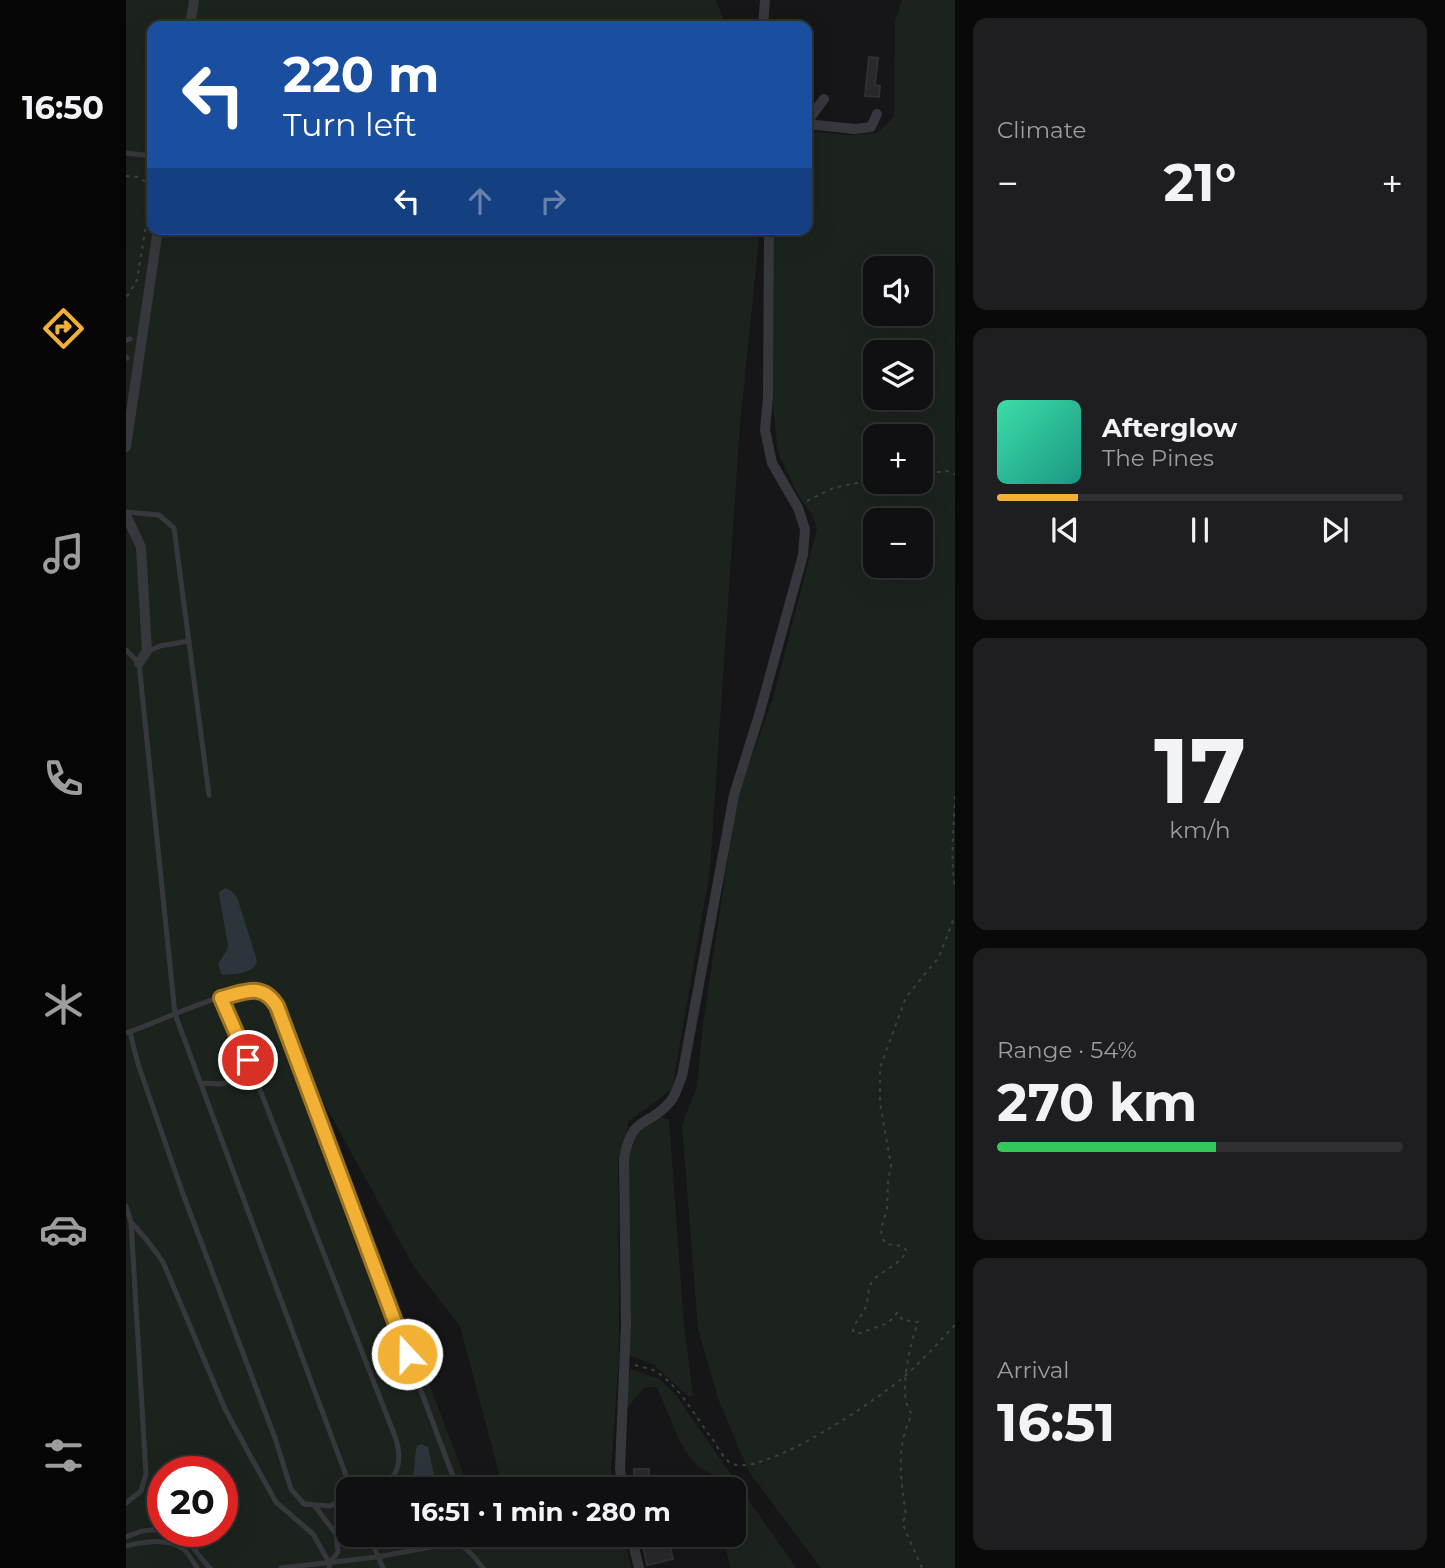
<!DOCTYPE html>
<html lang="en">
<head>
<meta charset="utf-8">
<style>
  body { margin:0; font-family:Montserrat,sans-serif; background:#1e1e20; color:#f1f3f6; height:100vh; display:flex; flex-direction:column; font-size:26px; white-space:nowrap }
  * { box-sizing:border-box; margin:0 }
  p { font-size:23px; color:#9c9d9f }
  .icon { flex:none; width:38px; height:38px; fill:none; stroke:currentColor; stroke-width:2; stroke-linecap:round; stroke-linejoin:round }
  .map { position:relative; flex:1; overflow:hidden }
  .details { display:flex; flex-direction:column; gap:18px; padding:18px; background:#09090a; width:490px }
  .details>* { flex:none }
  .top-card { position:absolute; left:21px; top:21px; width:665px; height:214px; border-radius:14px; box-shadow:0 7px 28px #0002,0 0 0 2px #303032; background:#1a4fa0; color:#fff; overflow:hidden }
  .buttons { position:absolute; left:737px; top:256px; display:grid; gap:14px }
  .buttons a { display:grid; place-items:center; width:70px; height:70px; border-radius:14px; background:#101012; box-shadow:0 7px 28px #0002,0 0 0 2px #303032; font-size:35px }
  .speed { position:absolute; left:21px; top:1456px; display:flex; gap:14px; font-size:35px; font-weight:700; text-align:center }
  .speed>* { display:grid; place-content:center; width:91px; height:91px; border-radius:50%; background:#101012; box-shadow:0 7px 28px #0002,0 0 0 2px #303032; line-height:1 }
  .speed .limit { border:10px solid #d22; background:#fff; color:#111 }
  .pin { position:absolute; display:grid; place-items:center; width:60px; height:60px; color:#fff; margin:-30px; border:4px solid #fff; border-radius:50%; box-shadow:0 2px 7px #0007 }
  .me { position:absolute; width:77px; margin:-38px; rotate:339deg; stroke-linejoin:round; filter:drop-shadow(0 0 5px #0008) }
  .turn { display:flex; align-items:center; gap:24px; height:147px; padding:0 21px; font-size:32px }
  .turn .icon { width:91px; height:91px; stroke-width:2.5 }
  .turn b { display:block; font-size:49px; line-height:60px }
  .lanes { display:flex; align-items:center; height:66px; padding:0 21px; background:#0003; justify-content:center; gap:35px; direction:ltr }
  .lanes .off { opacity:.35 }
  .big { font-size:52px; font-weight:700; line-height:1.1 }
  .details .tile { flex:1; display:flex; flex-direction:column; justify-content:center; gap:10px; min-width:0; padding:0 24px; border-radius:14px; background:#1e1e20 }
  .details .dial { align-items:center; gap:0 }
  .dial b { font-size:91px; line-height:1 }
  .song { display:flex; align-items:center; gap:21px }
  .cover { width:84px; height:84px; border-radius:10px; background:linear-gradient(135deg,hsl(160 70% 55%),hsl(170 70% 35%)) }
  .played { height:7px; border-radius:4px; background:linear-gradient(90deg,#f2b134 20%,#303032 20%) }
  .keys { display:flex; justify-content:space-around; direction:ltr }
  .heat { display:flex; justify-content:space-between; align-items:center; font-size:38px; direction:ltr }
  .charge { height:10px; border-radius:5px; background:linear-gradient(90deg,#34c759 54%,#303032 0) }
  .trip { position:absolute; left:210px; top:1477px; width:410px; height:70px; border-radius:14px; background:#101012; box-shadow:0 7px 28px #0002,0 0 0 2px #303032; font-weight:700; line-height:70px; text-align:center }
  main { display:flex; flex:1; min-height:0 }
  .tab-bar { display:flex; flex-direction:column; width:126px; justify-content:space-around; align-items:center; background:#060607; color:#9c9d9f }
  .tab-bar .icon { width:49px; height:49px }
  .tab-bar .selected { color:#f2b134 }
  .tab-bar b { font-size:32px; color:#f1f3f6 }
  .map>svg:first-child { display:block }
</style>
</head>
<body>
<main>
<nav class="tab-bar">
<b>16:50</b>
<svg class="icon selected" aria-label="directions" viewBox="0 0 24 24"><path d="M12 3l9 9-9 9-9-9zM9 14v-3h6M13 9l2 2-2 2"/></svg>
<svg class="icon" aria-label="music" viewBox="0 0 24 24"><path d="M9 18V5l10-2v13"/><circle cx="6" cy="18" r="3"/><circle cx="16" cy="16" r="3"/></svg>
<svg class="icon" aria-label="phone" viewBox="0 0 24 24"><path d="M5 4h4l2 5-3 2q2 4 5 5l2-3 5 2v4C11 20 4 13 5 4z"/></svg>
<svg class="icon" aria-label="climate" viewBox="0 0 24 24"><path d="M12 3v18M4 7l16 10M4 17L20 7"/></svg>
<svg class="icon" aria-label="car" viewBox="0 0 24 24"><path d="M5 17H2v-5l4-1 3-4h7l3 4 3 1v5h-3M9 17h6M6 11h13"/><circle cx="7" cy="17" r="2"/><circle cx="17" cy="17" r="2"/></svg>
<svg class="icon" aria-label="filters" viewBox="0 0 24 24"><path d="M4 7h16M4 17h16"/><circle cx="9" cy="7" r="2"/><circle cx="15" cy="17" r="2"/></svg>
</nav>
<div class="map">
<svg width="829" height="1568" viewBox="0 0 829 1568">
  <rect width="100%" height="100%" fill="#161618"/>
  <g fill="#1c231d" fill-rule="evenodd">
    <path d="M0,0H590L600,26H26V229H634L614,424L584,870L546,1089L503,1121L492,1161L493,1354L485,1470L489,1489H377L334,1326L288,1267L196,1099L343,1489H222V1535H498L505,1568H0ZM37,1472H96V1531H37Z"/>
    <path d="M776,0H829V1568H695L623,1472L593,1401L572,1329L556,1125L571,1086L577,1024L611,799L647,698L691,529L687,516L672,495L652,452L647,405L648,229H681V131L722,135L751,133L768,117L769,22ZM749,268H794V313H749ZM749,352H794V397H749ZM749,436H794V481H749ZM749,520H794V565H749Z"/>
    <polygon points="534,1116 543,1120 558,1325 567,1395 563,1397 528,1365 503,1355 502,1156 513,1128"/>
    <path d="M504,1369L534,1379L549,1394L670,1568H605L595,1535H607V1489H590L591,1477C585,1473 577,1470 572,1466C552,1447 542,1411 531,1387L518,1388L502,1407L500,1398Z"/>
  </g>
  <g fill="#2c353c">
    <path d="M100,888L108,893L112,900L131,961C129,974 108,974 96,975L92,964L101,950L102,945L93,894L94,891Z"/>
    <path d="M295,1444L302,1447L311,1489H279C293,1470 286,1465 291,1446Z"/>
  </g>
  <g fill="#29292c" stroke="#303034" stroke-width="2">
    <polygon points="743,57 752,58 749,85 754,86 753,97 739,96"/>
    <rect x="508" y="1469" width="15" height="16"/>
    <polygon points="515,1535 528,1535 531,1547 544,1545 547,1559 521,1565"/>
  </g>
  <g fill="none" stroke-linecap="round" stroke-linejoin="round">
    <g stroke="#3d3f44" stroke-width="2" stroke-dasharray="3.5 5" stroke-linecap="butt">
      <polyline points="0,176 12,177 18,181 24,201 11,280 0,298"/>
      <polyline points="794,474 821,471 829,474"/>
      <polyline points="681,501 707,488 749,479"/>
      <path d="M829,796C828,827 824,857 829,887"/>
      <path d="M509,1365C515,1367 523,1368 529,1371C555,1387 569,1417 587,1440C591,1447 597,1457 603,1462C631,1483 757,1396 780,1375C797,1360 813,1342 829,1325"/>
      <path d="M796,1568L778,1527L777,1521L780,1516C775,1479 769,1448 786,1414C770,1397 785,1342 792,1322L776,1320L774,1314L771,1313L762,1323L731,1334L727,1331C729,1320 737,1316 740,1306C743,1298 741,1286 748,1279C759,1269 773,1265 781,1251L776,1246L760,1244L756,1238L755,1229L761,1209L762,1182L765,1165L754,1103V1068L780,997L813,957L829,915"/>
    </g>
    <g stroke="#37383d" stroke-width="5">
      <polyline points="0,153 26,156"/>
      <polyline points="0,340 4,339"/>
      <polyline points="0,357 1,358"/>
      <polyline points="0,512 33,515 48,528 83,795"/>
      <polyline points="0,650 13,663 49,1014 225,1489"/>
      <polyline points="22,651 34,646 63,641"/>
      <path d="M95,997L129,1077L270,1439C277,1463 272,1482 246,1489"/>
      <polyline points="4,1032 12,1064 57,1194 149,1438 165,1489 178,1504 204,1506 222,1497"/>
      <path d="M0,1033C29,1024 110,984 136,991C144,993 147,1000 151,1006L328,1479L329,1489"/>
      <polyline points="75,1083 93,1084 129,1077"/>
      <polyline points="0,1206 5,1222 20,1474 15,1491 0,1503"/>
      <polyline points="5,1222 24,1244 37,1262 99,1409 126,1459 150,1502 187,1534 204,1564 203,1568"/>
      <polyline points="188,1505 210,1534 212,1552 203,1564"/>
      <path d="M44,1531C64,1536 70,1555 84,1568"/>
      <polyline points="243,1535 257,1568"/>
      <polyline points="0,1537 16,1531 37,1529"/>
      <path d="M317,1538C337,1543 345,1552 357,1568"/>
      <path d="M0,1546C17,1542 42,1537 57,1549C63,1553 67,1562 71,1568"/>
      <polyline points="155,1568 251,1557 310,1546 319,1535"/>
    </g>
    <g stroke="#37383d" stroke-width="10">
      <polyline points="64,26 68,0"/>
      <polyline points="637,26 639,0"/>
      <polyline points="681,122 698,99"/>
      <polyline points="681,124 729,129 745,127 751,114"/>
      <polyline points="0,447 32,229"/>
      <polyline points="0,515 15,547 21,651 13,663"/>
      <path d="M496,1489L494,1468L500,1325L498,1159C506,1113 521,1129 544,1102C550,1095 552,1085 556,1076L608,795L633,715L677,555L679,529L672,508L646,463L639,430L642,397L643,229"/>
      <polyline points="505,1535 513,1568"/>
    </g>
  </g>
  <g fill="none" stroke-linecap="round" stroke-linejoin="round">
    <g stroke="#9d7322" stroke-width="18">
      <path id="route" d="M122,1060L95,998C119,992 136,982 151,1006L281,1354"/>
    </g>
    <use href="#route" stroke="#f2b134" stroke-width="12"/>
  </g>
</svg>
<div class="buttons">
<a><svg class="icon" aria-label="sound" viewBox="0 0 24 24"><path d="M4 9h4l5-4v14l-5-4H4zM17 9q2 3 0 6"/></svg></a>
<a><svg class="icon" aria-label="layers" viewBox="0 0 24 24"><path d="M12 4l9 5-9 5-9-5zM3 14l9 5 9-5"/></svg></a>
<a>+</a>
<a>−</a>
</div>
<div class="speed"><div class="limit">20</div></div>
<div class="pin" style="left:122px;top:1060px;background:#d93025"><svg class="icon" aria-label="arrive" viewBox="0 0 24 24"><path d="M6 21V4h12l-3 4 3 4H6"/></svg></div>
<svg class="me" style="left:281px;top:1354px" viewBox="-20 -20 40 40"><circle r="17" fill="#f2b134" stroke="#fff" stroke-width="3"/><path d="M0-11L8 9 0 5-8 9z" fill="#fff"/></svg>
<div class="trip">16:51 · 1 min · 280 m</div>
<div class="top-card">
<div class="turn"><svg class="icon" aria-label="left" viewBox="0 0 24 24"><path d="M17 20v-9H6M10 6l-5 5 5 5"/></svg><div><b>220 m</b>Turn left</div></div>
<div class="lanes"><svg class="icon" aria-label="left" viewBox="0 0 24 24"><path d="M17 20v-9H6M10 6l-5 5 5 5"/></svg><svg class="icon off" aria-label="ahead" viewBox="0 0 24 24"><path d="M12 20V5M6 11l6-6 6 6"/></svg><svg class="icon off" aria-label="right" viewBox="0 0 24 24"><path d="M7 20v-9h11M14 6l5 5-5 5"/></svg></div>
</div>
</div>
<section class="details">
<div class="tile"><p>Climate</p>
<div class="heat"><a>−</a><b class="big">21°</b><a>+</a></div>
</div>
<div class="tile">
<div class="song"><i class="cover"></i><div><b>Afterglow</b><p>The Pines</p></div></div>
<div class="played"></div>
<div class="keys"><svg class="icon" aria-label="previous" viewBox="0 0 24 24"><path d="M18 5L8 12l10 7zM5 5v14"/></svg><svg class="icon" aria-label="pause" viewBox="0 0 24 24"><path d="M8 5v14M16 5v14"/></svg><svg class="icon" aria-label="next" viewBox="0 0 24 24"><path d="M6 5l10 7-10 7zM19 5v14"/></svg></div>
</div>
<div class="tile dial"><b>17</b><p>km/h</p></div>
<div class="tile"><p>Range · 54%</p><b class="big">270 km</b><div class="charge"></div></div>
<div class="tile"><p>Arrival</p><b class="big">16:51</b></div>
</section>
</main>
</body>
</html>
